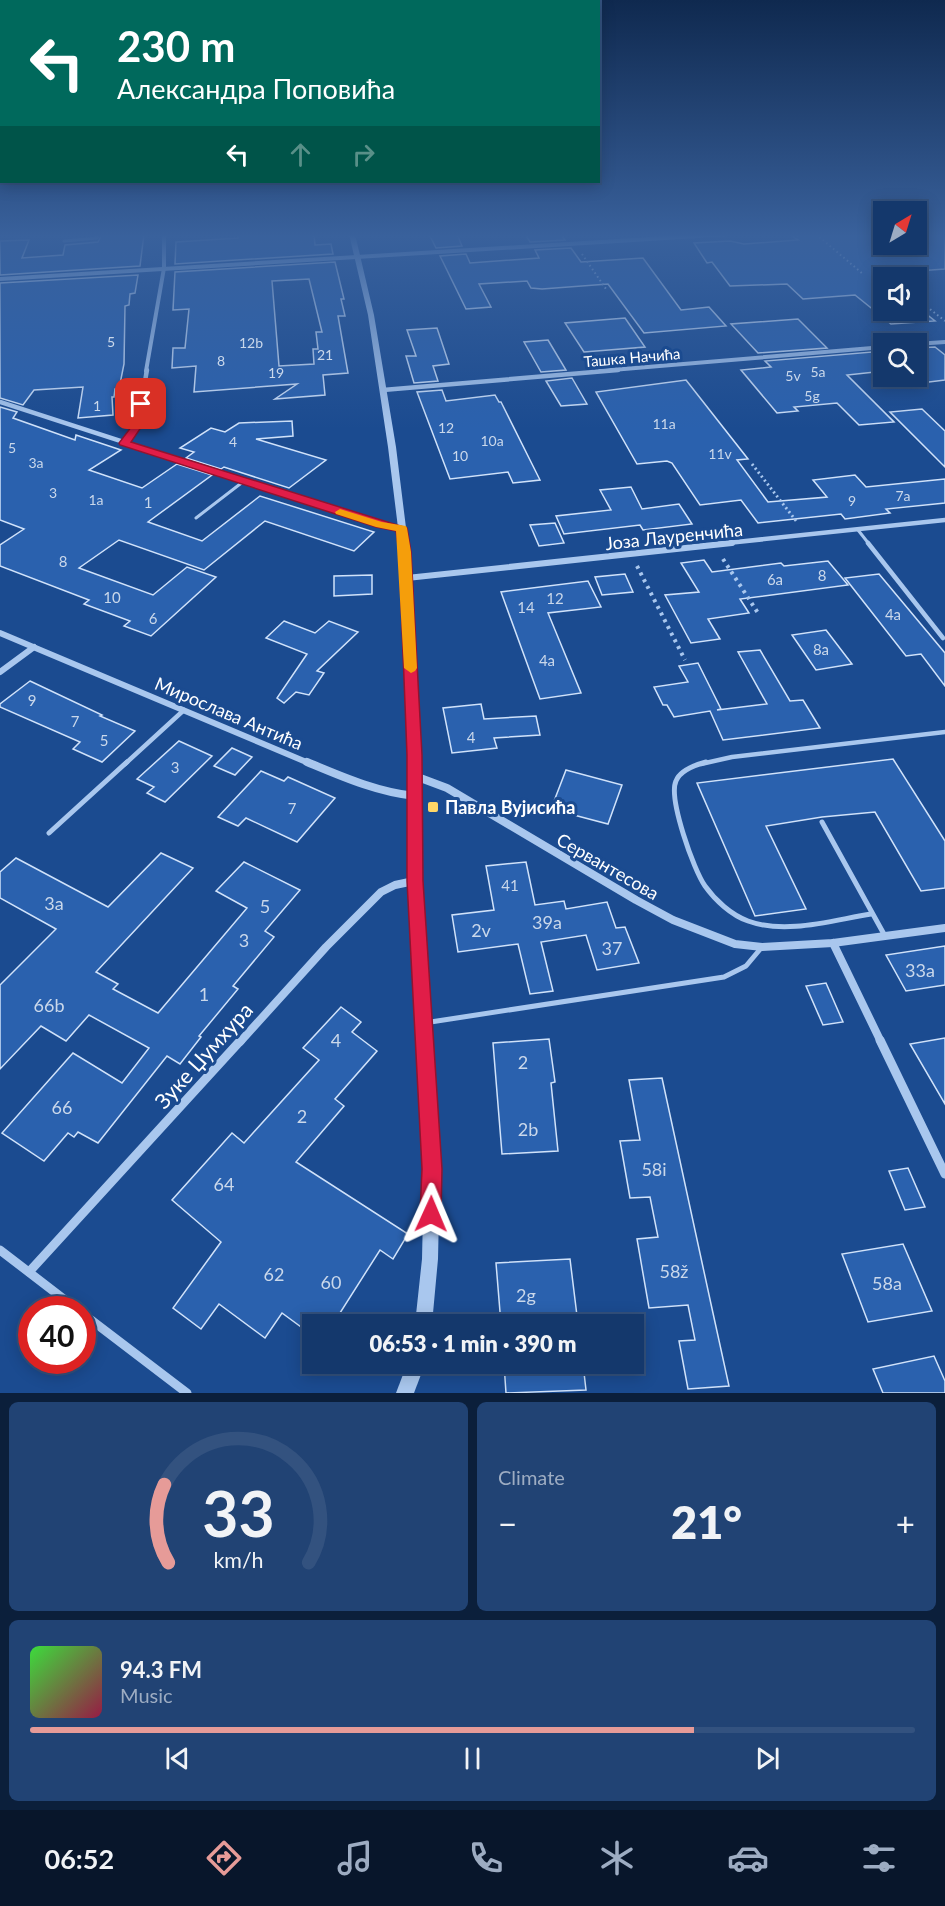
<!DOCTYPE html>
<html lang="en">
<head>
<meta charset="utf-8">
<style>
  body { margin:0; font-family:Lato,sans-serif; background:#214374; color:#f1f3f6; height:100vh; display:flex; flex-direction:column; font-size:22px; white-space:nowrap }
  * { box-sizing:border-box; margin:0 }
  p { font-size:20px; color:#9dacc2 }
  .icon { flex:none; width:33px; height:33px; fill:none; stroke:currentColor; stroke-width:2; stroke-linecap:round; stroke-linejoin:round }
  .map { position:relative; height:1393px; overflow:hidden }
  .panel { display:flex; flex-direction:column; gap:9px; padding:9px; background:#0b1f3b; flex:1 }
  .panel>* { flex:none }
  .guide { position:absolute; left:0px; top:0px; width:600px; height:183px; box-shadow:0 3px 15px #0003,0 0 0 2px #33527f; background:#00695c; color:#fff; overflow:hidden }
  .needle { width:39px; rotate:38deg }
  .controls { position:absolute; left:873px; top:201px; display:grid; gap:12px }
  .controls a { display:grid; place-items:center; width:54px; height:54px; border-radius:0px; background:#14386c; box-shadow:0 3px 15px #0003,0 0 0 2px #33527f; font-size:30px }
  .speed { position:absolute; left:18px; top:1296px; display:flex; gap:12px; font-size:30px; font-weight:700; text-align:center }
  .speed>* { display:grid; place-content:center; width:78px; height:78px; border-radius:50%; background:#14386c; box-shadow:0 3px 15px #0003,0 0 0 2px #33527f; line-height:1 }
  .speed .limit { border:9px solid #d22; background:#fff; color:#111 }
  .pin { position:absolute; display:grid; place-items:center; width:51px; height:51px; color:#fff; margin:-26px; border-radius:12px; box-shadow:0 3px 9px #0006 }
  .me { position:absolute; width:66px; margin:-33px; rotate:1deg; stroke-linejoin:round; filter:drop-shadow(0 0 4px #0008) }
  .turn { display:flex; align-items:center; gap:21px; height:126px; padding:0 18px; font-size:27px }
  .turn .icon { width:78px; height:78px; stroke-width:2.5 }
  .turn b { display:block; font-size:42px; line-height:51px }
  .lanes { display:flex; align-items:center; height:57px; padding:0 18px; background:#0003; justify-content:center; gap:30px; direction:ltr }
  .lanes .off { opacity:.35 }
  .big { font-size:45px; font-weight:800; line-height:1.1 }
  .panel .card { flex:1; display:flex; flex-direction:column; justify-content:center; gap:9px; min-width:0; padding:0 21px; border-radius:9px; background:#214374 }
  .panel .dial { align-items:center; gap:0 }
  .dial svg { height:156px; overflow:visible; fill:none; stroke:#33527f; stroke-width:7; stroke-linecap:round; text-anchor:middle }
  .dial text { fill:#f1f3f6; stroke:none }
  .song { display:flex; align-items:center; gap:18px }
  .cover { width:72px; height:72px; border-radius:9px; background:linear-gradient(135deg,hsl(120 70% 55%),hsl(340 70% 35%)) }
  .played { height:6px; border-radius:3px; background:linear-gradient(90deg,#e69b98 75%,#33527f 75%) }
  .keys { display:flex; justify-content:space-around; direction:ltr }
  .heat { display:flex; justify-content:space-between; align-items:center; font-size:33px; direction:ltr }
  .panel .tiles { flex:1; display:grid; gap:9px; grid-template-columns:1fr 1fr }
  .card:last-child { grid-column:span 2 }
  .trip { position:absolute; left:302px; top:1314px; width:342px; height:60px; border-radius:0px; background:#14386c; box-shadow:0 3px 15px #0003,0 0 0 2px #33527f; font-weight:800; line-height:60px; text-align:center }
  .dock { display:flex; height:96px; justify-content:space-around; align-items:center; background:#08162b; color:#9dacc2 }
  .dock .icon { width:42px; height:42px }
  .dock .selected { color:#e69b98 }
  .dock b { font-size:27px; color:#f1f3f6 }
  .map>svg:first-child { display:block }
</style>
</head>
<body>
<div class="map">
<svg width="945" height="1393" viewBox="0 0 945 1393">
  <rect width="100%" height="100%" fill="#1b4b90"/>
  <g fill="#2a61ae" stroke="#d0e2fa" stroke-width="1.5" fill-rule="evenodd">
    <polygon points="102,234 144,234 140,266 0,275 0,241 29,240 22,258 63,255 65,245 98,242"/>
    <polygon points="238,234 314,234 315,245 331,244 333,254 175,264 176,242 238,238"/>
    <polygon points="429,234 457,234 462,246 436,248"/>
    <polygon points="525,234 561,234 565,240 530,242"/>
    <polygon points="816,234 884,234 884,244 916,244 916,234 945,234 945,269 875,274 884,281 884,310 916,310 916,306 935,321 891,324 855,295 803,299 787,284 730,286 712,262 707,263 694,243 730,241 744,244 798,240 792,236"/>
    <polygon points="571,248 581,262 643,258 681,310 709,307 726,326 644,333 608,284 542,289 531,288 527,281 479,284 491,307 466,309 440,256 466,254 470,263 539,258 535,250"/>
    <path d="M335,262L344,299H341L345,316H338L348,373L323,375L325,395L275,399L297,384L194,392L196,366L172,368L173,348H185L189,309L173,310L175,272ZM309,279L322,332H316L318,349H313L314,364L279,366L272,281Z"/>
    <polygon points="138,275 135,293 130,294 129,305 125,306 124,364 119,389 115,389 114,397 112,397 113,415 78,418 83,387 34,390 23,405 0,398 0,283"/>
    <polygon points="625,318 645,347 584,352 565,323"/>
    <polygon points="798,319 827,348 758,353 731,324"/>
    <polygon points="437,328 449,364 433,366 438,381 414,383 406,356 416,356 407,330"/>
    <polygon points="548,340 566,370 541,372 524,342"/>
    <polygon points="935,347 945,355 945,380 921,383 913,376 916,376 916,348"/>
    <polygon points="884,351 884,371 847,375 894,422 859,425 837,403 794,407 798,411 777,413 741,370 771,367 765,361"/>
    <polygon points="572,378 587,404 561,406 546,381"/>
    <polygon points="686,380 748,459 737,460 768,502 827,497 813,480 855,475 866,487 945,479 945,503 886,509 890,513 845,519 841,514 758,523 741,500 700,505 672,463 667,461 637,464 596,392"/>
    <polygon points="442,390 446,401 495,395 499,402 501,402 540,480 513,483 508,472 450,479 417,392"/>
    <polygon points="0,407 17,412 13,418 75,440 76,435 121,450 89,470 142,488 177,464 212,475 148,522 202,541 260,496 374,532 354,551 265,521 204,570 119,540 79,568 153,595 187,567 216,577 151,636 124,626 130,621 84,604 89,600 0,566 0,545 24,529 0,520"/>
    <polygon points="922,409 945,431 945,467 890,412"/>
    <polygon points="292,421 293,436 256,439 326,460 289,488 224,467 221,469 186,458 194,452 180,448 211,428 225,432 239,423"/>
    <polygon points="631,487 642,509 679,504 692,524 643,530 640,525 564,534 556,516 611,510 600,490"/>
    <polygon points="555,523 564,543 539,546 530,525"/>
    <polygon points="704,560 712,572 781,563 784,566 828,561 848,585 740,599 749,613 708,619 720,639 691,643 665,595 699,592 681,563"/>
    <polygon points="625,574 633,592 602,595 595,577"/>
    <polygon points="879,574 945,653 945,686 921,654 906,656 845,578"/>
    <polygon points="372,575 372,594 334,596 334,576"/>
    <polygon points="588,581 601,607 548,613 581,693 540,699 501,592"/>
    <polygon points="284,621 315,633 329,621 358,632 317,671 324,673 309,695 296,692 284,703 277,698 307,654 266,638"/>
    <polygon points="826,630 852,664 816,670 792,635"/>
    <polygon points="760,650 790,701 803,700 820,728 723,740 710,711 674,717 667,705 663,705 654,687 688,682 679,666 698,663 721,709 717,710 767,704 738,652"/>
    <polygon points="30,681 102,715 100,716 135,731 102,762 73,749 80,742 0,707 0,704"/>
    <polygon points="481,704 484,719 536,716 540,735 494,738 497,748 452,753 443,708"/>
    <polygon points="179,741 212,756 165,802 147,793 154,787 137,779"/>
    <polygon points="232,748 252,757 235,775 214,766"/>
    <polygon points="893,759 945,841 945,888 921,891 875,812 822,817 766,826 806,909 755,916 697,783"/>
    <polygon points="566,770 622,785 608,824 551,809"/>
    <polygon points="261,771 284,781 288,777 335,798 297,842 246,818 238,826 218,817"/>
    <polygon points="161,853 193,868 96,972 118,984 113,989 158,1013 247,908 216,891 244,862 300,890 265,931 274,937 233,986 238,989 199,1036 201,1037 180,1064 167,1056 98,1143 78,1132 74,1137 68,1133 44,1161 2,1133 73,1053 122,1083 149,1048 89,1015 66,1041 41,1026 0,1069 0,985 56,929 0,898 0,872 16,858 108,907"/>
    <polygon points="526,862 535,905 564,901 566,909 607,902 616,928 625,927 639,963 597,970 586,935 541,942 553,991 530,994 518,944 458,952 452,915 494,910 486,866"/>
    <polygon points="945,946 945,985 906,991 886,955"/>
    <polygon points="826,983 843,1022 823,1025 806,986"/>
    <polygon points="341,1007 361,1022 352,1032 377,1051 335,1099 344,1106 296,1162 408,1234 393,1259 380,1250 333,1324 312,1324 312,1335 282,1313 265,1338 219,1304 201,1329 173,1308 221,1242 172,1200 232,1133 244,1143 319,1060 303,1048"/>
    <polygon points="945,1038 945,1104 910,1044"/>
    <polygon points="549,1039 555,1082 551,1083 558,1151 502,1154 493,1043"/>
    <polygon points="662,1078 711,1304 729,1386 688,1389 679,1341 695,1340 688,1305 649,1308 637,1239 658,1237 650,1197 630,1198 620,1141 640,1140 629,1080"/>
    <polygon points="908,1168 925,1207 905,1210 889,1171"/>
    <polygon points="903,1244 932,1311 868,1322 842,1254"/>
    <polygon points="570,1259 578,1324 501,1324 496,1263"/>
    <polygon points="934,1356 945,1381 945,1393 883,1393 873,1369"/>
    <polygon points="504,1364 583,1364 586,1390 506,1393"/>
  </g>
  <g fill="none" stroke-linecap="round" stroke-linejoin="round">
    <g stroke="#a9c7ee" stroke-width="2" stroke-dasharray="1.5 3" stroke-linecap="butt">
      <polyline points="816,234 863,274"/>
      <polyline points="582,254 606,289"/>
      <polyline points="916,298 945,321"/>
    </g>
    <polyline stroke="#a9c7ee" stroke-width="3" stroke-dasharray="2 3" stroke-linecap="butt" points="752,464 797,522"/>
    <g stroke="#a9c7ee" stroke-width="4" stroke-dasharray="3 4.5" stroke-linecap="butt">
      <polyline points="723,559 758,613"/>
      <polyline points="637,566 685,660"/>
    </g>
    <g stroke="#a9c7ee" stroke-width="3">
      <polyline points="64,241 97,238 98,234"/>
      <polyline points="196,518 244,481"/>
      <polyline points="858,530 869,544"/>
    </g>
    <g stroke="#a9c7ee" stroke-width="4.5">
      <polyline points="868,543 943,638"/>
      <polyline points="125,764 184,710"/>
      <polyline points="701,764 732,757 945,732"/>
    </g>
    <g stroke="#a9c7ee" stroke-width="5">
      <path d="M706,762C695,765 680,770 676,781C668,798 694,871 705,886C715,900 731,915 748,921C786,935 833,920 871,914"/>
      <polyline points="822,822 885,936"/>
      <polyline points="49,833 127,762"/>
      <polyline points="424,1023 724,977 746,966 762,947"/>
    </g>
    <g stroke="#a9c7ee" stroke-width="4">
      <polyline points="0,279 730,234"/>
      <polyline points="916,344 945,342"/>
      <polyline points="146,371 164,268 164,234"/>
      <polyline points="600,371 884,347"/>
    </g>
    <g stroke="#a9c7ee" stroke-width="4.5">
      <polyline points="383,390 618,370"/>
      <polyline points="0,402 380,525 402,528"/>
      <path d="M124,443C143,426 142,394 147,370"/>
      <polyline points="718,544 945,520"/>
    </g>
    <g stroke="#a9c7ee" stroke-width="6">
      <polyline points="407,578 732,543"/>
      <polyline points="0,633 311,764"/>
      <polyline points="0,672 34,647"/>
    </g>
    <g stroke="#a9c7ee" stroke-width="8">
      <path d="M307,762C343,777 377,792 415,796"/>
      <polyline points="415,776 447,788 636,900 673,920 735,944 762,947 833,943 945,928"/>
      <polyline points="833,943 881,1042"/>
      <polyline points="240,1042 326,947 381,892 395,885 414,881"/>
    </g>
    <g stroke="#a9c7ee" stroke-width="9">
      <polyline points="880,1040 945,1174"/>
      <polyline points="0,1250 78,1310"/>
      <polyline points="29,1272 241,1040"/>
      <polyline points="82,1313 187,1393"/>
    </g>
    <g fill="#a9c7ee" fill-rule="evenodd">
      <polygon points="349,234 355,234 374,315 396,447 409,552 421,776 421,881 440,1169 438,1259 432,1324 415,1324 422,1259 424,1169 409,881 409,776 401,552 388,447 368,315"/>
      <polygon points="407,1364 425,1364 414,1393 396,1393"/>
    </g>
  </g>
  <linearGradient id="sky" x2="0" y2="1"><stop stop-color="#0f294f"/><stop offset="0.55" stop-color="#39619c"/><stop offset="1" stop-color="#39619c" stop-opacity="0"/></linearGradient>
  <rect width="945" height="429" fill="url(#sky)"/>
  <polygon fill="#e11d48" stroke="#92132f" stroke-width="1.5" points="137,402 145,404 142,426 131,442 407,528 411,552 422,755 423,881 442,1169 441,1214 438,1221 431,1225 424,1221 420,1214 422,1169 407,881 407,755 399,552 396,531 376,527 120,445 119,443 132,426"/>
  <polygon fill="#f59e0b" points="340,509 382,522 406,526 407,528 411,552 417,668 415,671 411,673 404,668 396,531 376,527 336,514 335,512"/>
  <rect fill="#ffd767" stroke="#1b4b90" stroke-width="2" x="427" y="801" width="12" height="12" rx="3"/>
  <g text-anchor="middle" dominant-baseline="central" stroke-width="6" stroke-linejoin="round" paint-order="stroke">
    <g font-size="14" fill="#cad8eb">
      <text x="111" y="341">5</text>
      <text x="251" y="342">12b</text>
      <text x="325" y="354">21</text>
      <text x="221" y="360">8</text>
      <text x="818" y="371">5a</text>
      <text x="276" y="372">19</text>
      <text x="793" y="375">5v</text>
      <text x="812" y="395">5g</text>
      <text x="97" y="405">1</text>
      <text x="664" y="423">11a</text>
      <text x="446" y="427">12</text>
      <text x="492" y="440">10a</text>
      <text x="233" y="441">4</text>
      <text x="12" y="447">5</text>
      <text x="720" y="453">11v</text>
      <text x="460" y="455">10</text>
      <text x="36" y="462">3a</text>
      <text x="53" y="492">3</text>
      <text x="903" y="495">7a</text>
      <text x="96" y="499">1a</text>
      <text x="852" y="500">9</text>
    </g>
    <g font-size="15" fill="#fff" stroke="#1b4b90">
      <text transform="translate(632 357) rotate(-5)">Ташка Начића</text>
    </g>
    <g font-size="15" fill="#cad8eb">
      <text x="148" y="502">1</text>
      <text x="63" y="561">8</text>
      <text x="822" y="575">8</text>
      <text x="775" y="579">6a</text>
      <text x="112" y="597">10</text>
      <text x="555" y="598">12</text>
      <text x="526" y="607">14</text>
      <text x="893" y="614">4a</text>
      <text x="153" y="618">6</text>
      <text x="821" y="649">8a</text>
      <text x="547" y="660">4a</text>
      <text x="32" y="700">9</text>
      <text x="75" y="721">7</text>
      <text x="471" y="737">4</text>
      <text x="104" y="740">5</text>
      <text x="175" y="767">3</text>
      <text x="292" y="808">7</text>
      <text x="510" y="885">41</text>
    </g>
    <g font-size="18" fill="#fff" stroke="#1b4b90">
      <text transform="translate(674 536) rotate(-6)">Јоза Лауренчића</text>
      <text transform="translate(229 713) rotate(23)">Мирослава Антића</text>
      <text transform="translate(608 866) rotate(30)">Сервантесова</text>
    </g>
    <g font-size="18" font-weight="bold" fill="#fff" stroke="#1b4b90" text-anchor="start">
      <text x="445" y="807">Павла Вујисића</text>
    </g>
    <g font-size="18" fill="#cad8eb">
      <text x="54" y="903">3a</text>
      <text x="265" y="906">5</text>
      <text x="547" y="922">39a</text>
      <text x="481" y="930">2v</text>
      <text x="244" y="940">3</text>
      <text x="612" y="948">37</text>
      <text x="920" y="970">33a</text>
      <text x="204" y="994">1</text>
      <text x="49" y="1005">66b</text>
      <text x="336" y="1040">4</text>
      <text x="523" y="1062">2</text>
      <text x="62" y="1107">66</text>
      <text x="302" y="1116">2</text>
      <text x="528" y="1129">2b</text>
      <text x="654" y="1169">58i</text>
      <text x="224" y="1184">64</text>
      <text x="674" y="1271">58ž</text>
      <text x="274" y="1274">62</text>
      <text x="331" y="1282">60</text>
      <text x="887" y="1283">58a</text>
      <text x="526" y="1295">2g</text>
    </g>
    <g font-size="21" fill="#fff" stroke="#1b4b90">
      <text transform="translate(203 1055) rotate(-48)">Зуке Џумхура</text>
    </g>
  </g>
</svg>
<div class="controls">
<a><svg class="needle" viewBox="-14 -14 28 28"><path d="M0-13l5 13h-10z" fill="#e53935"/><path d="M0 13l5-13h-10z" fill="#9dacc2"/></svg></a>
<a><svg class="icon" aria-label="sound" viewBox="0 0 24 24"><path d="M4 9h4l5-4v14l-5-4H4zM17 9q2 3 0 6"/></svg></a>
<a><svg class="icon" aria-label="search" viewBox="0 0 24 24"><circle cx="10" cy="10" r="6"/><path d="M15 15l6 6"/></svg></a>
</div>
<div class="speed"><div class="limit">40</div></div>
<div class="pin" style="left:141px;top:404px;background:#d93025"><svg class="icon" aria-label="arrive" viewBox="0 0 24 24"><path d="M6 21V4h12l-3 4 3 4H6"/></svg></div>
<svg class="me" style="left:431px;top:1214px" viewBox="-20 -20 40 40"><path d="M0-17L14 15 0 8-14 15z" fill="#e11d48" stroke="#fff" stroke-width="4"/></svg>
<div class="trip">06:53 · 1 min · 390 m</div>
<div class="guide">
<div class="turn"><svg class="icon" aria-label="left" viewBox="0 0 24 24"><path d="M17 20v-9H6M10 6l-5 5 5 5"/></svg><div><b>230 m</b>Александра Поповића</div></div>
<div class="lanes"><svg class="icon" aria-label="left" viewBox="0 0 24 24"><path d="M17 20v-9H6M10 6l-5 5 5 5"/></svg><svg class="icon off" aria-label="ahead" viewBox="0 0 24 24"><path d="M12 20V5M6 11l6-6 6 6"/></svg><svg class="icon off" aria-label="right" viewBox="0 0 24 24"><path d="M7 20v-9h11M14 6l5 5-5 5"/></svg></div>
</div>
</div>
<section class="panel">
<div class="tiles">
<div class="card dial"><svg viewBox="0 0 100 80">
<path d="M14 69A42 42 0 1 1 86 69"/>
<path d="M14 69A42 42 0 0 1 12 29" stroke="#e69b98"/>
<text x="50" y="56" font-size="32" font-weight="700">33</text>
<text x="50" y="72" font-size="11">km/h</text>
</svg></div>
<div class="card"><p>Climate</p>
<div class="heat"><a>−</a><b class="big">21°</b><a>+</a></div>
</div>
<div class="card">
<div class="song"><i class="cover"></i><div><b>94.3 FM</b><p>Music</p></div></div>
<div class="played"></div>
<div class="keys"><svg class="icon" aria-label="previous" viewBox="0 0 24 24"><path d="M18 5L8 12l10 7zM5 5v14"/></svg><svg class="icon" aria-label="pause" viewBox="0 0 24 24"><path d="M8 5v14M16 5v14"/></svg><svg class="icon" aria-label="next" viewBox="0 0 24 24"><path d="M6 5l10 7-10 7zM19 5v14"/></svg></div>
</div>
</div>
</section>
<nav class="dock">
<b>06:52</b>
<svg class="icon selected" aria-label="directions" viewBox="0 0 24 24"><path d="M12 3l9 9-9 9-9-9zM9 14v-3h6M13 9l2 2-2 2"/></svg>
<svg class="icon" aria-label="music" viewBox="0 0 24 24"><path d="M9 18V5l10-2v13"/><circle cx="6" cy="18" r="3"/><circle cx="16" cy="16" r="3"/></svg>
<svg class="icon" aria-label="phone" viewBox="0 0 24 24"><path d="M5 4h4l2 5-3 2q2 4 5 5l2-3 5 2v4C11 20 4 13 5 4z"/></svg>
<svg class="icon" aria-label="climate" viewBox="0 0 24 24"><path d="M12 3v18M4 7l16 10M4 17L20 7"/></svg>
<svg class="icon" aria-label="car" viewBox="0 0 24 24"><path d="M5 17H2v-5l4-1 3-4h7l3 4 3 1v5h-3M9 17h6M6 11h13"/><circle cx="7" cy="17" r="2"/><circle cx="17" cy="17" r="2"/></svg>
<svg class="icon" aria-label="filters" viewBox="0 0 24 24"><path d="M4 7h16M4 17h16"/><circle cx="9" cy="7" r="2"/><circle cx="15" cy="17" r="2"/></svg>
</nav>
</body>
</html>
